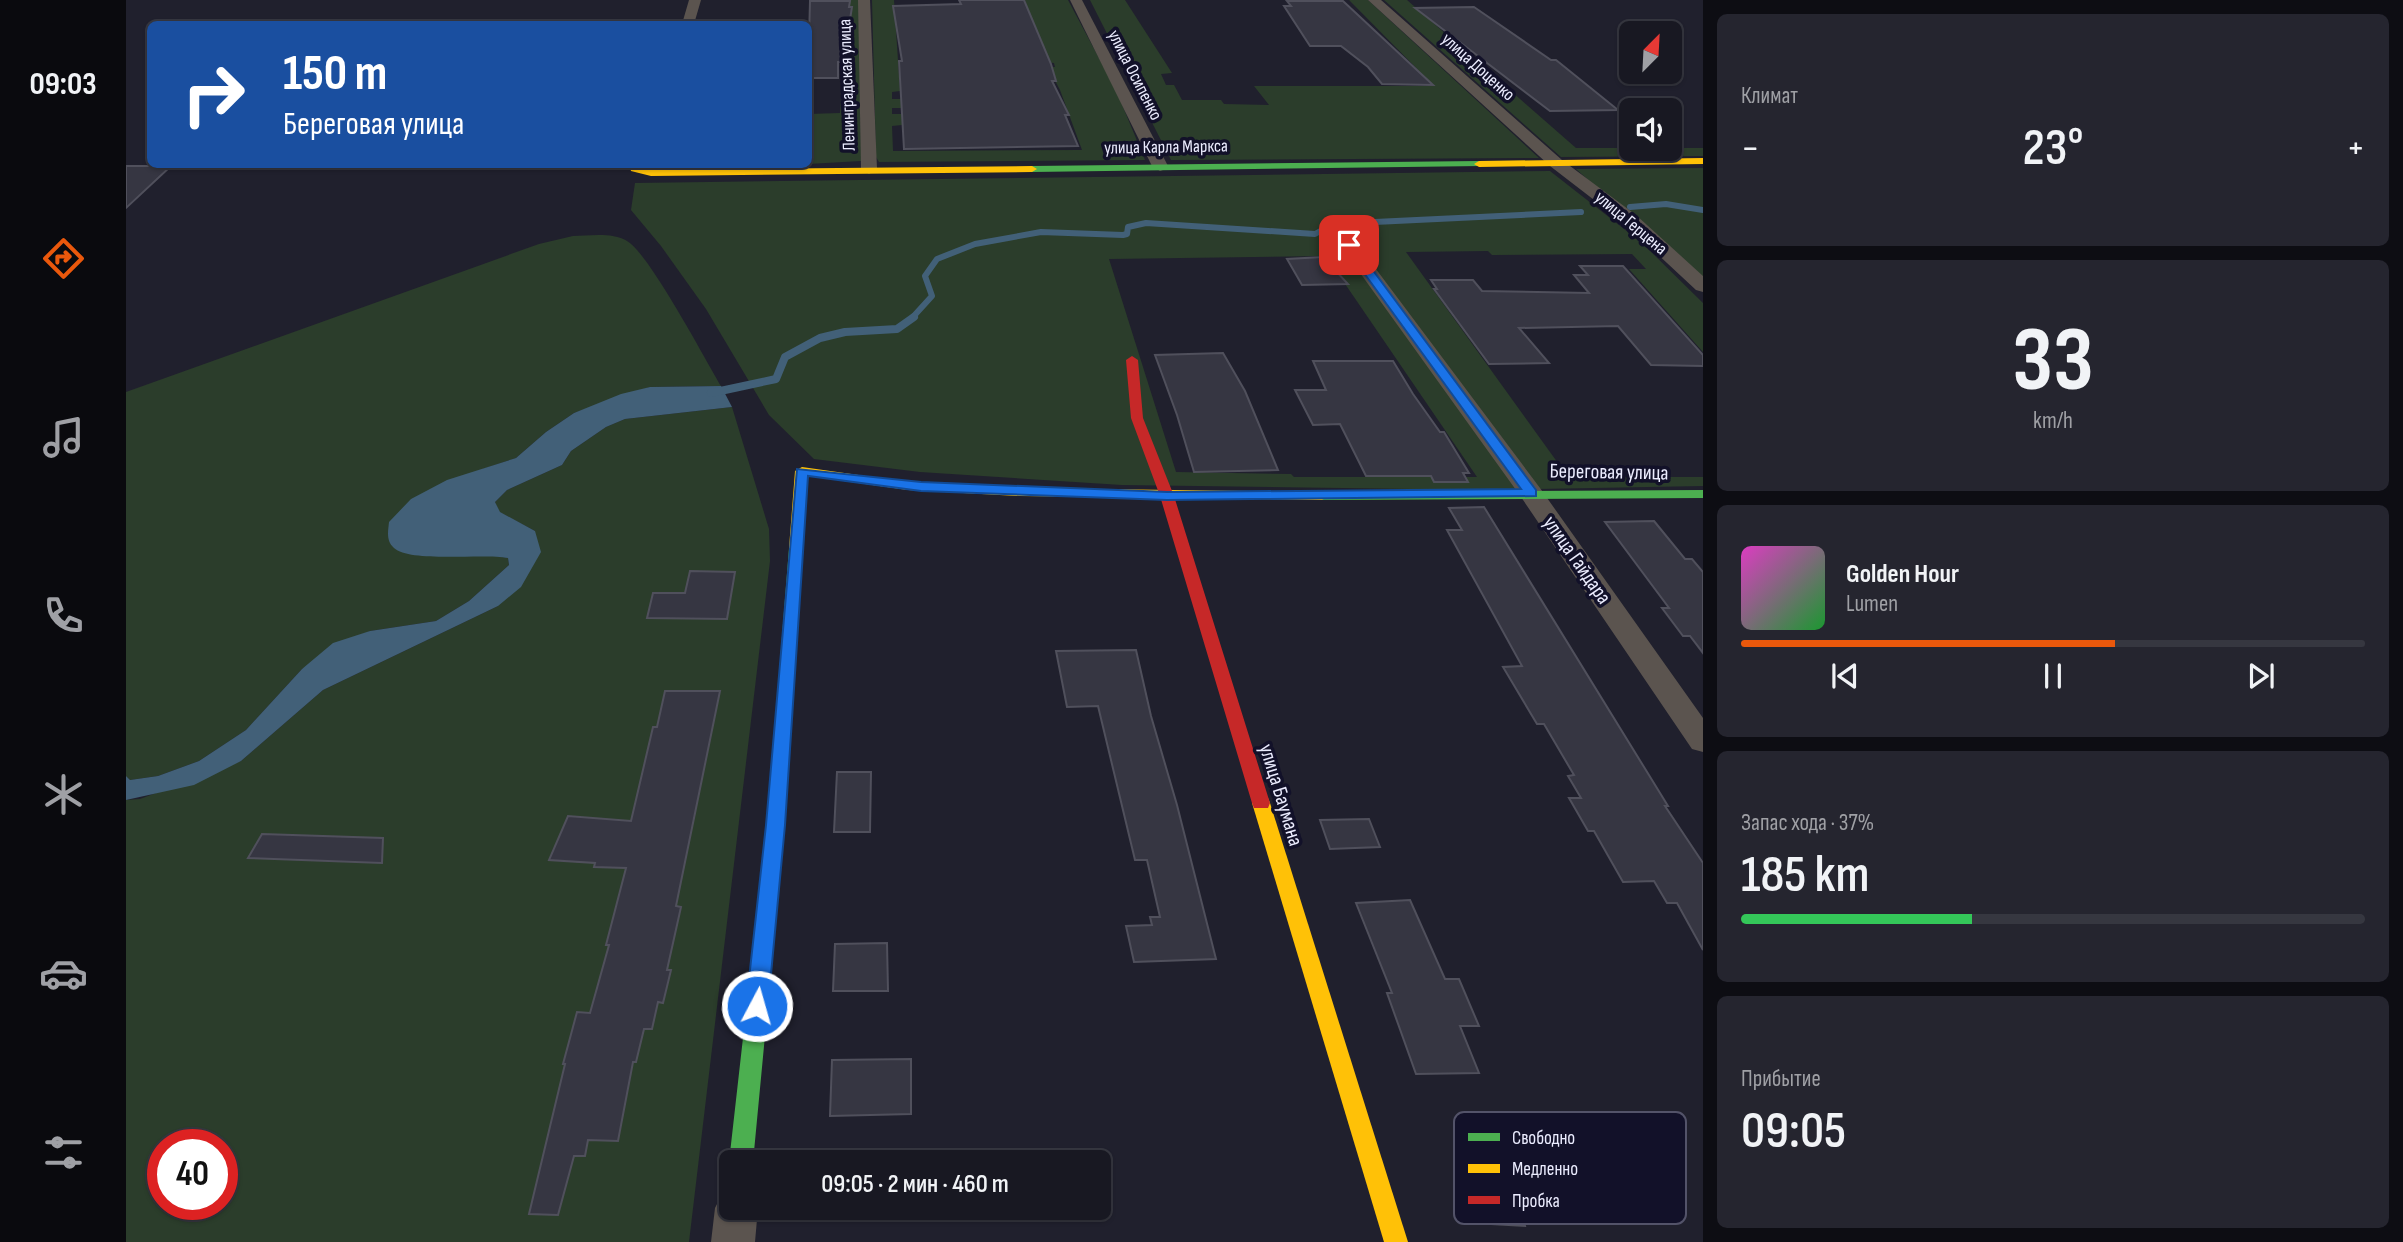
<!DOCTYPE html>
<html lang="ru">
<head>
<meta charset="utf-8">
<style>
  body { margin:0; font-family:"Sofia Sans Condensed",sans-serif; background:#25252f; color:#f1f3f6; height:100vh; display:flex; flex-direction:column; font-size:26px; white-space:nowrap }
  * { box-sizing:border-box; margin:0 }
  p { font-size:23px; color:#9fa0a5 }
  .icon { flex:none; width:38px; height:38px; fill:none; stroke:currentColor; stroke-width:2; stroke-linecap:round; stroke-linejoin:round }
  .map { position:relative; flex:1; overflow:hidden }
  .side { display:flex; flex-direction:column; gap:14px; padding:14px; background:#0d0d13; width:700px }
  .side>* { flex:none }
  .banner { position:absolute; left:21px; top:21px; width:665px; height:147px; border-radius:10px; box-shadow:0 2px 5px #0004,0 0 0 2px #363740; background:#1a4fa0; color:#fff; overflow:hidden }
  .needle { width:46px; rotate:24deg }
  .tools { position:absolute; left:1493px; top:21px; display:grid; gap:14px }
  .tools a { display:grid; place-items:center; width:63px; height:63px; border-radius:10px; background:#181822; box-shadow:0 2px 5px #0004,0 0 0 2px #363740; font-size:35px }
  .speed { position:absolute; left:21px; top:1129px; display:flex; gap:14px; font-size:35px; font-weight:700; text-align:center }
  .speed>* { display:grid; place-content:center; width:91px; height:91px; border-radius:50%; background:#181822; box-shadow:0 2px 5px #0004,0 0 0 2px #363740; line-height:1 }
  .speed .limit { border:10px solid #d22; background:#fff; color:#111 }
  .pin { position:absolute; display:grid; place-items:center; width:60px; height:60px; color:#fff; margin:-30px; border-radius:14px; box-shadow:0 4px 10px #0006 }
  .me { position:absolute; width:77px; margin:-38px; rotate:6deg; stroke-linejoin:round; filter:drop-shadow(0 0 5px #0008) }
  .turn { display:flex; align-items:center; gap:24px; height:147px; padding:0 21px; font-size:32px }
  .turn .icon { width:91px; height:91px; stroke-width:2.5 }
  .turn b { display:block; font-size:49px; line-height:60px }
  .big { font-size:52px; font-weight:600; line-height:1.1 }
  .side .tile { flex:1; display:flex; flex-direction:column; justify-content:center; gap:10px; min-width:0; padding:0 24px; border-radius:10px; background:#25252f }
  .side .dial { align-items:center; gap:0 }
  .dial b { font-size:91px; line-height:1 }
  .song { display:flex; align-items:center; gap:21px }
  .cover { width:84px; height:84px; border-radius:10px; background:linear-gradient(135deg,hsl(310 70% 55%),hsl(130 70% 35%)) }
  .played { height:7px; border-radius:4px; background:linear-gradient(90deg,#ea580c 60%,#363740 60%) }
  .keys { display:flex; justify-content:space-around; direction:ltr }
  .heat { display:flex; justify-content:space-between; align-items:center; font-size:38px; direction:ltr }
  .charge { height:10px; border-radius:5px; background:linear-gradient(90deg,#34c759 37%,#363740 0) }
  .trip { position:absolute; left:593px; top:1150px; width:392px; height:70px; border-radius:10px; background:#181822; box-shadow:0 2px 5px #0004,0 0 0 2px #363740; font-weight:600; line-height:70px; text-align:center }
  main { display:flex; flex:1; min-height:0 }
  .tabs { display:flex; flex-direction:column; width:126px; justify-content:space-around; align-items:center; background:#0a0a0e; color:#9fa0a5 }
  .tabs .icon { width:49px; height:49px }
  .tabs .selected { color:#ea580c }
  .tabs b { font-size:32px; color:#f1f3f6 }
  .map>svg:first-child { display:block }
</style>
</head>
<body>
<main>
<nav class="tabs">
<b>09:03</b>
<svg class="icon selected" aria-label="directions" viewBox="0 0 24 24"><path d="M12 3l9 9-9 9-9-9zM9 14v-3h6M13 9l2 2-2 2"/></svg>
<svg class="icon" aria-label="music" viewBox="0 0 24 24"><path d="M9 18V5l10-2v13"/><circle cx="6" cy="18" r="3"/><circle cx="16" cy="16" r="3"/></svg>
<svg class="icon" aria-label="phone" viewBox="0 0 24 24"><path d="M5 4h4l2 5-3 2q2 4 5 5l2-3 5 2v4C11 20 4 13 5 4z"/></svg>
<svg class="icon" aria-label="climate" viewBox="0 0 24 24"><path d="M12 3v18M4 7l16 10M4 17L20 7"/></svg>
<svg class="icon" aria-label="car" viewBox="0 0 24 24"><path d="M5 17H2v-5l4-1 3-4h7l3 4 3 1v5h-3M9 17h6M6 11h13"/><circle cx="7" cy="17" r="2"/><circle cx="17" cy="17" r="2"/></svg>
<svg class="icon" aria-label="filters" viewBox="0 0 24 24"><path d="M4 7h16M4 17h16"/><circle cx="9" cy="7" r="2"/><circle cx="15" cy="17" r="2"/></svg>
</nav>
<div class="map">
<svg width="1577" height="1242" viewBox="0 0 1577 1242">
  <rect width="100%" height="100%" fill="#20202d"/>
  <g fill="#2b3d2b" fill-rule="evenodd">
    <path d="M724,0H734L735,161L682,164L683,114L714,113C717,75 722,37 724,0Z"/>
    <polygon points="746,0 768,0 774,91 766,92 766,99 775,99 775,108 766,108 766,114 776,114 776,125 766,126 767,151 956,150 934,90 922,67 929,67 928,63 920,62 899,0 942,0 990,90 1019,160 753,162 750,157"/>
    <polygon points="964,0 999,0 1046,73 1035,74 1040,85 1048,85 1056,100 1095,100 1098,104 1143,105 1128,86 1308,86 1223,0 1242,0 1413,158 1045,160"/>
    <polygon points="1258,0 1281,0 1450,148 1577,148 1577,156 1435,157"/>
    <polygon points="1577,168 1577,282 1450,169"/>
    <path d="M1424,171L1516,243L1577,303V352L1503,269H1520L1506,254L1366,255L1362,251L1280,252L1442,477H1577V486L1358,490L996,485L794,472L688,459L643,415L580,309L535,246L505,210L509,183ZM1200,256L1351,477H1168L1165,474L1050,472L983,259Z"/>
    <path d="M447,236C463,236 486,232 501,241C522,252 579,359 595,386L524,387L448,413L420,432L390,458L357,469L317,556L365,555L382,558L383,565L343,601L310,621L244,631L176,669L120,730L73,761L32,776L4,780L0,776V392L413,244Z"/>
    <path d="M606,407L643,529L644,561L563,1242H0V800L14,799L115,761L197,690L372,606L409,531L373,512L369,502L381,490L436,465L445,451L480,427L499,419ZM37,1144H96V1204H37Z"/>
  </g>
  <path fill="#426078" d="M595,386L606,407L499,419L480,427L445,451L436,465L381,490L369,502L374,512L409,531L415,552L395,587L372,606L197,690L115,761L68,785L0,800V776L4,780L32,776L73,761L120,730L176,669L207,643L244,631L310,621L343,601L383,565L382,558C356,553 284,563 268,548C260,541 262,532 263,522L285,499L321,480L390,458L420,432L448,413L495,394L524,387Z"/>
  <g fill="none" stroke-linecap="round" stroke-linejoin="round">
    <g stroke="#426078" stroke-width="6">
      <polyline points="1504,207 1540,204 1577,210"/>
      <polyline points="786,318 806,296 799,276 811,259 849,244 915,232 997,235 1001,234 1002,227 1020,223 1189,234 1207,224 1455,212"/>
    </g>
    <polyline stroke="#426078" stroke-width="8" points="585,393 650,379 659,357 694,338 719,332 771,329 788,317"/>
  </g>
  <g fill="#363642" stroke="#50505c" stroke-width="2">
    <polygon points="833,0 898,0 925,64 930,81 926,81 943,115 939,115 952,146 778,149 773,61 776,61 767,6 835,4"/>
    <polygon points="684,1 724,1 723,7 726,7 722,32 717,32 716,62 712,62 712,78 682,78"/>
    <polygon points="1161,1 1217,1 1307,85 1256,84 1242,67 1215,46 1184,46 1158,6 1165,6"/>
    <polygon points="1348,7 1425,60 1430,60 1492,110 1424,111 1289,8"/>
    <polygon points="0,166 45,166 0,208"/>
    <polygon points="1197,257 1222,284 1176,285 1161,259"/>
    <polygon points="1454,266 1497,266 1577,355 1577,366 1525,365 1492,326 1393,328 1423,363 1363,364 1308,289 1311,289 1305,280 1347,280 1356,291 1463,293 1448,275 1462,275"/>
    <polygon points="1097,353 1119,391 1152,470 1068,472 1051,415 1029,355"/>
    <polygon points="1187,361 1267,361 1287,394 1314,432 1318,432 1343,473 1337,473 1342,482 1308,482 1305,476 1240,476 1214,424 1187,425 1169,390 1200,390"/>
    <polygon points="1358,507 1542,806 1539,806 1577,863 1577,950 1551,903 1541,903 1528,881 1497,882 1468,831 1462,831 1443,798 1455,798 1442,776 1448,775 1418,724 1411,724 1377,667 1396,666 1321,530 1336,530 1323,508"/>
    <polygon points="1528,521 1559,559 1566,559 1577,572 1577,653 1564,636 1557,636 1536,608 1543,608 1479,522"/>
    <polygon points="564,571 609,572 601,619 521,618 527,593 559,593"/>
    <polygon points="1010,650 1025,716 1051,805 1090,959 1008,962 1000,926 1026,925 1024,917 1034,917 1021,860 1009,860 972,706 941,707 930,651"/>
    <polygon points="539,691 594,691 550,906 555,907 541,970 545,970 537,1003 532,1002 526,1029 518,1029 510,1062 507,1062 492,1141 462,1140 459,1156 448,1156 432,1215 403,1214 439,1064 437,1064 451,1012 464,1013 483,945 480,945 500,868 468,867 469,863 423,860 442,816 505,821 527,727 531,727"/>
    <polygon points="711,772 745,772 744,832 708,832"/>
    <polygon points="1243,819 1254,847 1204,849 1194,820"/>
    <polygon points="136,834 257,838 256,863 122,858"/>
    <polygon points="1284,900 1319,979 1333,979 1353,1026 1334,1026 1353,1073 1290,1074 1261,993 1266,993 1230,903"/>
    <polygon points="761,943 762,991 707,991 709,944"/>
    <polygon points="785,1059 785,1114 704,1116 706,1060"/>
    <polygon points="1340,1192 1390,1194 1399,1226 1348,1223"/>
  </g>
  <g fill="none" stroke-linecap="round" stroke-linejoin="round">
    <g fill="#5b544f" fill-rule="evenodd">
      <polygon points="563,0 575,0 568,24 556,24"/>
      <polygon points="732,0 744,0 751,169 743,174 735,169"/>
      <polygon points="944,0 956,0 1042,166 1040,169 1034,171 1026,166"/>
      <polygon points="1242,0 1255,0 1436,160 1510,215 1577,276 1577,292 1570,290 1498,223 1424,166"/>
      <polygon points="1223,240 1229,241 1414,488 1577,718 1577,752 1566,749 1395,497 1214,245"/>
      <polygon points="606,1190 606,1208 632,1208 629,1242 585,1242 589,1208 596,1194"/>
    </g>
    <g fill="#4caf50" fill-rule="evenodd">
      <polygon points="1353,161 1356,162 1356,166 906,172 901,169 906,166"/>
      <polygon points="1577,490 1577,498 1196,500 1189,496 1196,492"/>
      <polygon points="670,544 677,548 659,825 627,1162 606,1162 606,1167 603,1162 641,825 663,548"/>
    </g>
    <g fill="#ffc107" fill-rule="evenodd">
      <polygon points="1577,158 1577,164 1353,167 1348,164 1353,161"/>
      <polygon points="503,164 513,164 513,167 525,170 906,166 911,169 906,172 525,176 505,171"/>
      <polygon points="676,467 782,482 894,488 1196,492 1203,496 1196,500 894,496 782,490 682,476 677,548 670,552 663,548 669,471"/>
      <polygon points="1135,796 1142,798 1144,803 1282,1242 1258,1242 1126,803 1128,798"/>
    </g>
    <polygon fill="#c62828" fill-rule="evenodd" points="1006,356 1012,360 1017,418 1048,496 1144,803 1142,808 1128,808 1126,803 1034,496 1005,418 1000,360"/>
  </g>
  <polygon fill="#1a73e8" stroke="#114b97" stroke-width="2" points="1219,242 1226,242 1410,490 1410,496 1041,500 795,491 682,476 659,825 642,1006 639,1013 631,1015 624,1013 620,1006 640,825 671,469 795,482 1041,492 1395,489 1219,247"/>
  <g text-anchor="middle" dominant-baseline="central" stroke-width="7" stroke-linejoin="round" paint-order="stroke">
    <g font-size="18" fill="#ebecfe" stroke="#121129">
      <text transform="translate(1352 67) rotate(42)">улица Доценко</text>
      <text transform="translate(1009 75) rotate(63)">улица Осипенко</text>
      <text transform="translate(721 85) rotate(-92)">Ленинградская улица</text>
      <text transform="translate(1040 147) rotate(-1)">улица Карла Маркса</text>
      <text transform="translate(1505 223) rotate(40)">улица Герцена</text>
    </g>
    <g font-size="21" fill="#ebecfe" stroke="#121129">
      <text transform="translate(1483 472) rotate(1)">Береговая улица</text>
      <text transform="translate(1451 560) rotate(55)">улица Гайдара</text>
      <text transform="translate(1155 795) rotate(73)">улица Баумана</text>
    </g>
  </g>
  <rect x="1328" y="1112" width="232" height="112" rx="10" fill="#121129" stroke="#535369" stroke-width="2"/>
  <rect x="1342" y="1133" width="32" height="8" fill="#4caf50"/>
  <rect x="1342" y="1164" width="32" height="9" fill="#ffc107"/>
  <rect x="1342" y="1196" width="32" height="8" fill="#c62828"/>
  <g font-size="19" fill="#ebecfe">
    <text x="1386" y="1144">Свободно</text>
    <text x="1386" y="1175">Медленно</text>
    <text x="1386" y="1207">Пробка</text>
  </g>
</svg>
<div class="tools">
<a><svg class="needle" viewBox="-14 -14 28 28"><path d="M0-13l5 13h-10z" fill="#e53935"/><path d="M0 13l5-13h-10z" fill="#9fa0a5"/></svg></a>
<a><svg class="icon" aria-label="sound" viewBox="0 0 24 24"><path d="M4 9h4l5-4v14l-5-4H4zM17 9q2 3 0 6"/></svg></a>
</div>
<div class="speed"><div class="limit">40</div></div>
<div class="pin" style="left:1223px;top:245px;background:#d93025"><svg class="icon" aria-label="arrive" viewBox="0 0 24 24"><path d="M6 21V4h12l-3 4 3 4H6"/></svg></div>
<svg class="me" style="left:631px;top:1006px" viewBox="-20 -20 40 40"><circle r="17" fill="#1a73e8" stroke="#fff" stroke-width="3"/><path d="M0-11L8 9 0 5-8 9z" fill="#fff"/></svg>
<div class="trip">09:05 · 2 мин · 460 m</div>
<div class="banner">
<div class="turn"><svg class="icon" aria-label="right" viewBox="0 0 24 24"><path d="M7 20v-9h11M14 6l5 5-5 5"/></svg><div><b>150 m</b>Береговая улица</div></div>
</div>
</div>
<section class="side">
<div class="tile"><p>Климат</p>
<div class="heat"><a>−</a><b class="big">23°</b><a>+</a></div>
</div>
<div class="tile dial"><b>33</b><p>km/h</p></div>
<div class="tile">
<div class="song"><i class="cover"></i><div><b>Golden Hour</b><p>Lumen</p></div></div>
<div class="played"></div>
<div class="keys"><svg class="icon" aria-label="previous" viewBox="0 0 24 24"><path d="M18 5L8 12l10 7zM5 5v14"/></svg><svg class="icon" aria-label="pause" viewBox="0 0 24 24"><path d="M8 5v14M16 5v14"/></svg><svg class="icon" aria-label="next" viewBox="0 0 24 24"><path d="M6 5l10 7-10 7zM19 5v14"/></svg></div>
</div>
<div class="tile"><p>Запас хода · 37%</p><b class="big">185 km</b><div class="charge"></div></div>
<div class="tile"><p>Прибытие</p><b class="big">09:05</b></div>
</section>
</main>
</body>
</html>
